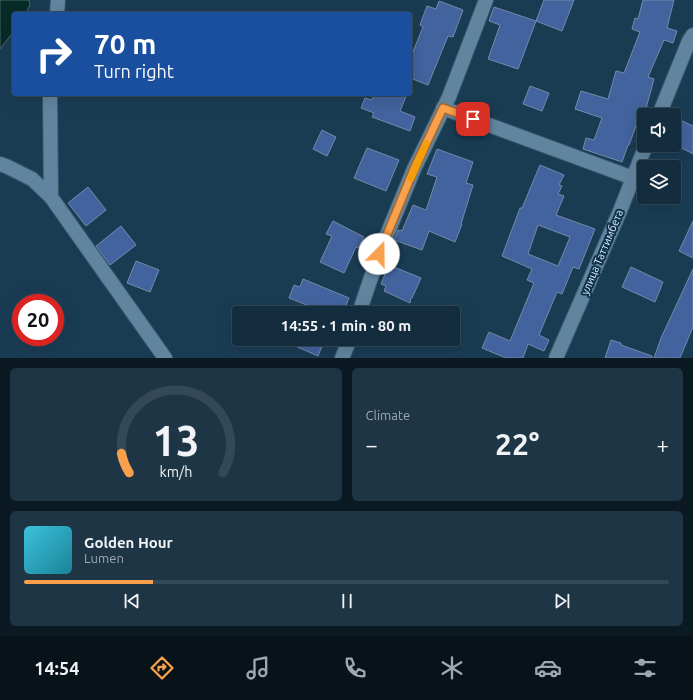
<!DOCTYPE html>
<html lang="en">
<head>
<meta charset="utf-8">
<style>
  body { margin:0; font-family:Ubuntu,sans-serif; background:#1d3545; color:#f1f3f6; height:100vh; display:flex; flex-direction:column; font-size:15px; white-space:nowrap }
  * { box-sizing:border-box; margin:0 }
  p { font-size:13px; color:#9da8b0 }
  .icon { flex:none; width:22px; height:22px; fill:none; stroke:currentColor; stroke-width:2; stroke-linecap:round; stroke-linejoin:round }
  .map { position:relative; height:358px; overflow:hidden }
  .sheet { display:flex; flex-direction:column; gap:10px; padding:10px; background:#0b1922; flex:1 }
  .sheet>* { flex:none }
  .hud { position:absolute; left:12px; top:12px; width:400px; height:84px; border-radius:4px; box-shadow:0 4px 16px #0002,0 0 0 1px #334958; background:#1a4fa0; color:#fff; overflow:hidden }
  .controls { position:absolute; left:637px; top:108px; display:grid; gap:8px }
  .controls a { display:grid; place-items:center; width:44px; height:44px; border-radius:4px; background:#142d3e; box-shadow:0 4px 16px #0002,0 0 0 1px #334958; font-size:20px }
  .speed { position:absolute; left:12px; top:294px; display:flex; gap:8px; font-size:20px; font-weight:700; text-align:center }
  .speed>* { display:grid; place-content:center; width:52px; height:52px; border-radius:50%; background:#142d3e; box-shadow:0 4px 16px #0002,0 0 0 1px #334958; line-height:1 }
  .speed .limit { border:6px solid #d22; background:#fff; color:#111 }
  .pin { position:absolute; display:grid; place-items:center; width:34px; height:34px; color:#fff; margin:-17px; border-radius:8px; box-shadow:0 2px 6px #0006 }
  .me { position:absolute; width:44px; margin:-22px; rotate:22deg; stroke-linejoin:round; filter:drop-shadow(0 0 3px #0008) }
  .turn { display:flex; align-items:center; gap:14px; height:84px; padding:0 16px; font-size:18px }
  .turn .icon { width:52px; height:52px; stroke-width:2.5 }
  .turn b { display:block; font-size:28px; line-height:34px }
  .big { font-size:30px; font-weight:700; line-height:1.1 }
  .sheet .tile { flex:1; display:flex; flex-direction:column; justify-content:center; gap:6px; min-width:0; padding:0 14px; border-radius:6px; background:#1d3545 }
  .sheet .dial { align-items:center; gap:0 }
  .dial svg { height:104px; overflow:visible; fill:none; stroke:#334958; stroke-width:7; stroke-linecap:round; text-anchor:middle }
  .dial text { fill:#f1f3f6; stroke:none }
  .song { display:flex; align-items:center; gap:12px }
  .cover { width:48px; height:48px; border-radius:6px; background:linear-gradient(135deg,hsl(190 70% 55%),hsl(190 70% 35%)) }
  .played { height:4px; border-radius:2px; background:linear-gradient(90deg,#f9a04c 20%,#334958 20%) }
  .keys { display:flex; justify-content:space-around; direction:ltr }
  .heat { display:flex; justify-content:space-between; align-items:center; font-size:22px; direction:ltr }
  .sheet .tiles { flex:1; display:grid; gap:10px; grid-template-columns:1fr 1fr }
  .tile:last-child { grid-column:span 2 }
  .trip { position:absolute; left:232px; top:306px; width:228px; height:40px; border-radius:4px; background:#142d3e; box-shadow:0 4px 16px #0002,0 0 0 1px #334958; font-weight:700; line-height:40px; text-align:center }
  .menu { display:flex; height:64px; justify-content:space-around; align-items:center; background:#081219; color:#9da8b0 }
  .menu .icon { width:28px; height:28px }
  .menu .selected { color:#f9a04c }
  .menu b { font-size:18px; color:#f1f3f6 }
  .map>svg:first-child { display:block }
</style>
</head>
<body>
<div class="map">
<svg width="693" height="358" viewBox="0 0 693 358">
  <rect width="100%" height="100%" fill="#1a3c53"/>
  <polygon fill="#072b26" stroke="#476667" points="0,0 29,0 30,5 25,14 14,14 14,31 0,49"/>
  <g fill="#42639e" stroke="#7589ab" fill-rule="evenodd">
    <polygon points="544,0 574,0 562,31 536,21"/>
    <polygon points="643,0 674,0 667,28 677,31 673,43 664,40 648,77 654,79 644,116 640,115 629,145 628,145 622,162 583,149 586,138 594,140 602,118 575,109 581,91 608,99 616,71 624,73 640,32 632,29 635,18 638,19"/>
    <polygon points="439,1 463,10 453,37 448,36 428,85 410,78 410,59 423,27 420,25 427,6 436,9"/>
    <polygon points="494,7 536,21 518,69 488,59 500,25 489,21"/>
    <polygon points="530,86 549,93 542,111 523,104"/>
    <polygon points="374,94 407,94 400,111 415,117 410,131 372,117 374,113 361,108 365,98 372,100"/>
    <polygon points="674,117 693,126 693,154 674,144"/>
    <polygon points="322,130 336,137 327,156 313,149"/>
    <polygon points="367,148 399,160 386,191 354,178"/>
    <polygon points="437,149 473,162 466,183 473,185 461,224 462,224 455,242 429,231 422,250 394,240 398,230 402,231 413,205 426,210 437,177 427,174"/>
    <path d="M540,165L564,175L559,185L562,186L558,194L564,196L556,215L595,229L579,269L573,267L562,294L557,292L539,335L549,340L544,351L528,344L523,358H506L482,348L489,332L510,341L534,283L527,280L532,269L502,256L520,208H522ZM538,225L570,237L558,266L528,254Z"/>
    <polygon points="88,187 106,210 86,226 68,203"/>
    <polygon points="333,221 364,237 358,248 356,247 344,273 320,262 332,236 326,234"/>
    <polygon points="693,221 693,258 679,251"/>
    <polygon points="121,226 136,245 110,265 96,246"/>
    <polygon points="136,261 159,270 150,292 127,283"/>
    <polygon points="389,265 421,278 412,298 411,298 410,303 384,291 386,286 381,284"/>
    <polygon points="631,267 663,282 655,302 622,287"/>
    <polygon points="693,269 693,327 680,358 654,358 661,338"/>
    <polygon points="303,279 349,298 343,313 327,313 289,298 294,285 300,287"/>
    <polygon points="279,339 325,339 318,356"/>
    <polygon points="611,340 621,343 621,345 652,356 652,358 605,358"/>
  </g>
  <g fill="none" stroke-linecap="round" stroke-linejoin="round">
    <g stroke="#39586c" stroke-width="16">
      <g id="minor">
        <polyline points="57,14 58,0"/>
        <polyline points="50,94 51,197"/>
        <polyline points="443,108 633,178"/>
        <polyline points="659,115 689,41 693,35"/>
        <polyline points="0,164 6,166 32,179 51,197 165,358"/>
        <polyline points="359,313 379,254 414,169 449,97 486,0"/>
        <polyline points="342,358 350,339"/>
        <polyline points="556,358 620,211 646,145"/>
      </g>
    </g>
    <use href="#minor" stroke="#62859f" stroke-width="14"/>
  </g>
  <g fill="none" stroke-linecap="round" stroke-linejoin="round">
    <g stroke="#a26831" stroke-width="10">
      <polyline id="route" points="379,254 414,169 443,108 473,119"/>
    </g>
    <use href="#route" stroke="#f9a04c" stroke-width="7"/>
    <polyline stroke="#f59e0b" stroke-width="7" points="411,178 426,144"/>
  </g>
  <g text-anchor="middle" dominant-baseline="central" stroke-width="4" stroke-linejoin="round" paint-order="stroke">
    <g font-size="11" fill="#ddf0ff" stroke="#0f3148">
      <text transform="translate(602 252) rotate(-67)">улица Таттимбета</text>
    </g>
  </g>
</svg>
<div class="controls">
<a><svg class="icon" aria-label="sound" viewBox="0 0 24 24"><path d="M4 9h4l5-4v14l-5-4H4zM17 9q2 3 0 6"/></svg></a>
<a><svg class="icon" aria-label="layers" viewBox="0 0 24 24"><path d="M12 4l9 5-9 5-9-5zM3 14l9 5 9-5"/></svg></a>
</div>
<div class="speed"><div class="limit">20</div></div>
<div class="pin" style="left:473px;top:119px;background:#d93025"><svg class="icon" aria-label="arrive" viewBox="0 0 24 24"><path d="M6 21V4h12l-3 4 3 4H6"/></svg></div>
<svg class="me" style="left:379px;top:254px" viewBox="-20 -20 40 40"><circle r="19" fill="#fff"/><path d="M0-13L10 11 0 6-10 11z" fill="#f9a04c"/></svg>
<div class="trip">14:55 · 1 min · 80 m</div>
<div class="hud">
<div class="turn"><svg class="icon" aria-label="right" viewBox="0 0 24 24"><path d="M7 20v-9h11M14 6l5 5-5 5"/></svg><div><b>70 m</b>Turn right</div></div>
</div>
</div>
<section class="sheet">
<div class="tiles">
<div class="tile dial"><svg viewBox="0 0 100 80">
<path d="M14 69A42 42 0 1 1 86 69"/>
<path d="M14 69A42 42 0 0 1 8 54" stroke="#f9a04c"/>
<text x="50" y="56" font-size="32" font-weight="700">13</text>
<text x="50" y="72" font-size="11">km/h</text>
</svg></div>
<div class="tile"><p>Climate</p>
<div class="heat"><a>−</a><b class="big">22°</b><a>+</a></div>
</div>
<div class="tile">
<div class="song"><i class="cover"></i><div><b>Golden Hour</b><p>Lumen</p></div></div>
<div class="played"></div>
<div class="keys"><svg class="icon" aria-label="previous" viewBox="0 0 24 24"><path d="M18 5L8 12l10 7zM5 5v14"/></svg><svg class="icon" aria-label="pause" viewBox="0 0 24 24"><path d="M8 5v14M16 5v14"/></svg><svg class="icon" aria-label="next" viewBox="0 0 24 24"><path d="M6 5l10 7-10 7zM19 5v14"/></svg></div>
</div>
</div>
</section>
<nav class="menu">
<b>14:54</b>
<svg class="icon selected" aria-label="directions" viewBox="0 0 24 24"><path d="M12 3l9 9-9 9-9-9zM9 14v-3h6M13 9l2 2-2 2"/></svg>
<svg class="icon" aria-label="music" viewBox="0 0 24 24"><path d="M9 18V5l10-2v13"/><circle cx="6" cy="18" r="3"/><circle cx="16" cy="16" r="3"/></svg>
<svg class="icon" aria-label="phone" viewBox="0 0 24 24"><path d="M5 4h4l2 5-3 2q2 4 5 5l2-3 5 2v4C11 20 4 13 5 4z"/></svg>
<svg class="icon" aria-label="climate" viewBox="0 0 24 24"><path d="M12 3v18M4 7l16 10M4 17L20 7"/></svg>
<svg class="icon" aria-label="car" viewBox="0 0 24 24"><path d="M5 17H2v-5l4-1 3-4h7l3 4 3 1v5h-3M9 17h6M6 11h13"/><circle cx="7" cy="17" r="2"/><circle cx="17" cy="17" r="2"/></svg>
<svg class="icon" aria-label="filters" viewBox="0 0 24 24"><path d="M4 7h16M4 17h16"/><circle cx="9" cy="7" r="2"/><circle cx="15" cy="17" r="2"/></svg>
</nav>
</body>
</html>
